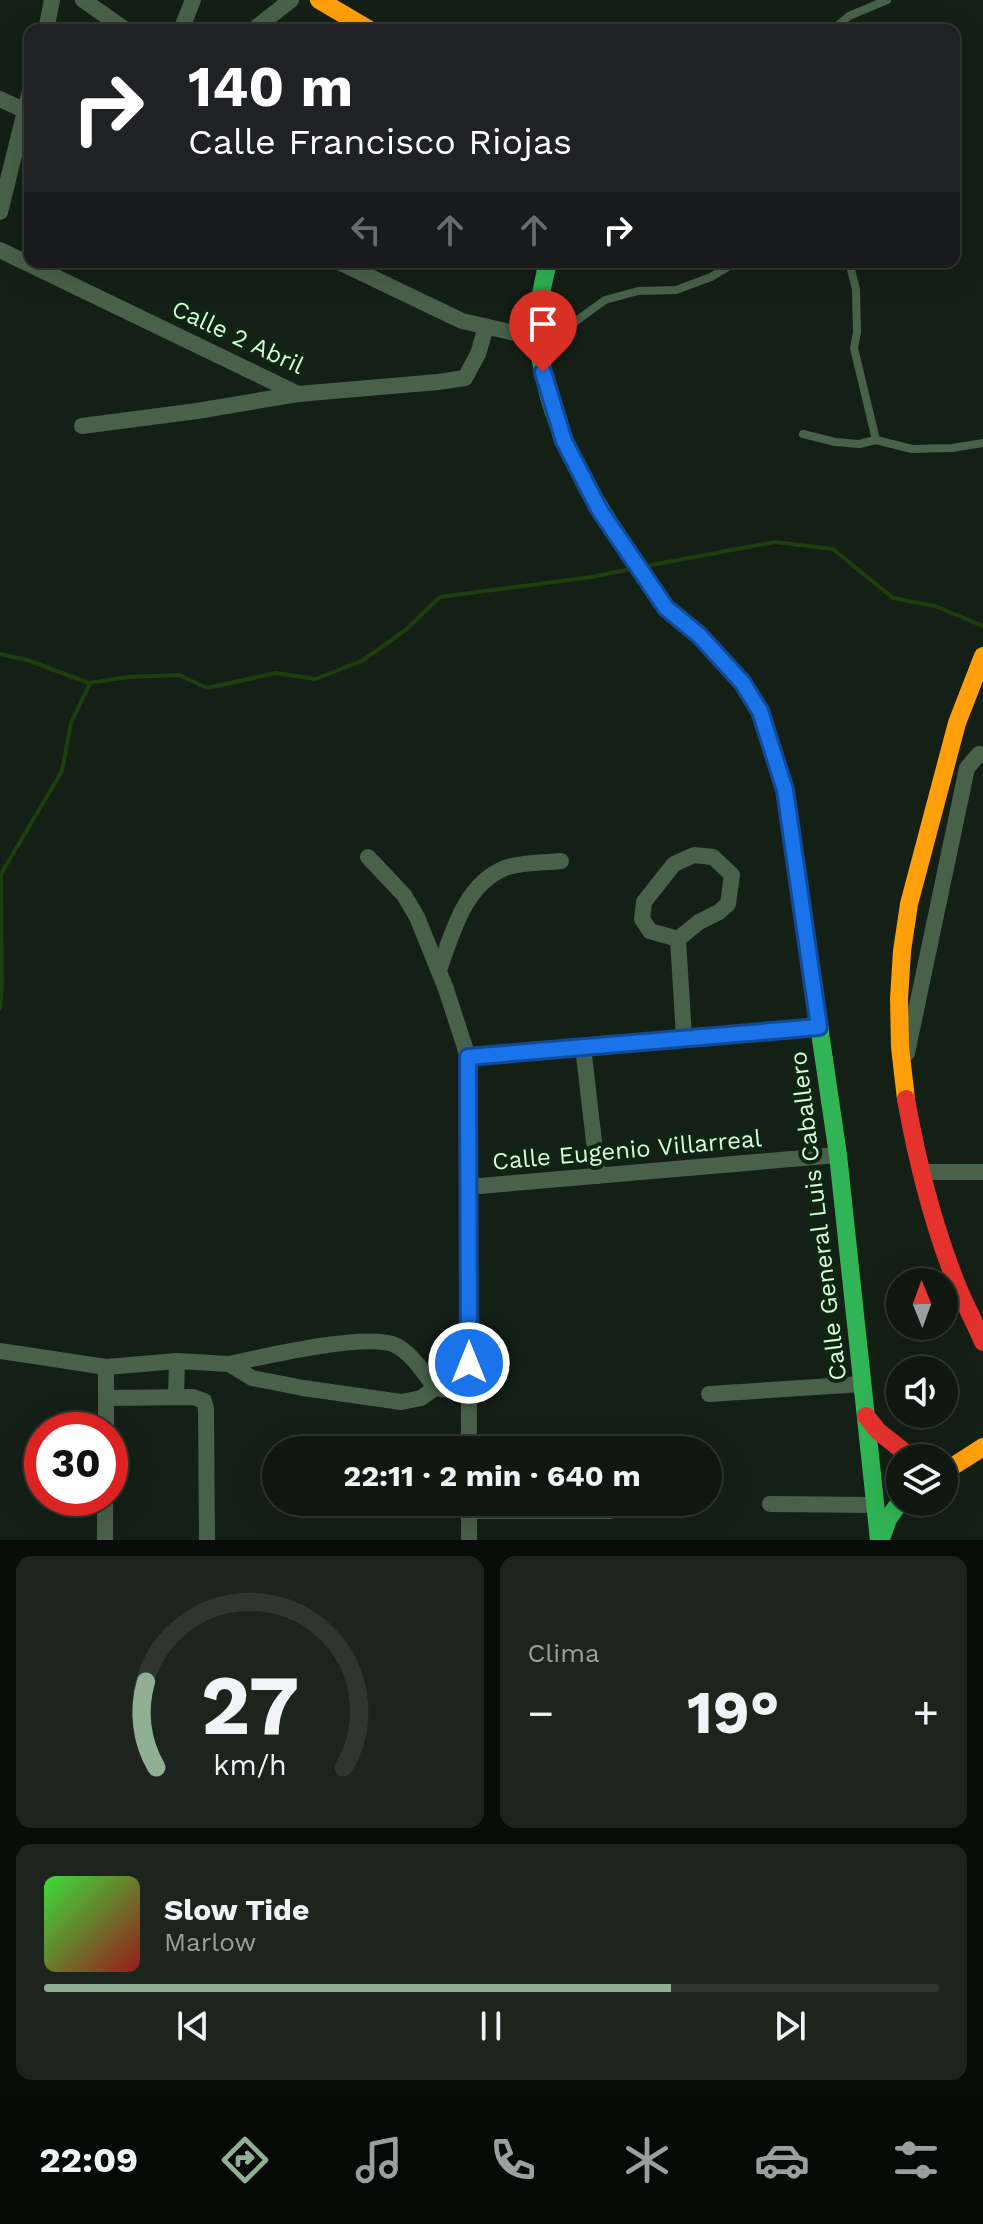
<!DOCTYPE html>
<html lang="es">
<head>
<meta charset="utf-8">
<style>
  body { margin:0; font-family:"Work Sans",sans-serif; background:#1d241e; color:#f1f3f6; height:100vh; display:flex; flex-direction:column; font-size:30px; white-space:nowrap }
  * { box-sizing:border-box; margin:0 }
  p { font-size:26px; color:#9b9f9f }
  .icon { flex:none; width:44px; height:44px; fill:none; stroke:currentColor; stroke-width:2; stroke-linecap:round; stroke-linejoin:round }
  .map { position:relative; height:1540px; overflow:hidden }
  .sheet { display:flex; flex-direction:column; gap:16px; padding:16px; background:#080d09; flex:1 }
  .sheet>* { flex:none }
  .banner { position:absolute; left:24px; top:24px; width:936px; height:244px; border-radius:16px; box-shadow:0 8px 32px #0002,0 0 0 2px #2f3630; background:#202124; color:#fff; overflow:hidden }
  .needle { width:52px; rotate:359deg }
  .buttons { position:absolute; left:886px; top:1268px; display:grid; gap:16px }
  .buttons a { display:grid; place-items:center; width:72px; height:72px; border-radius:50%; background:#0f1710; box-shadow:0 8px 32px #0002,0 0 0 2px #2f3630; font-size:40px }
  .speed { position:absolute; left:24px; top:1412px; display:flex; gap:16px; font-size:40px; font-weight:700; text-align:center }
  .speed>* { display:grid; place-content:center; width:104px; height:104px; border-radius:50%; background:#0f1710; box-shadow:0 8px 32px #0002,0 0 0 2px #2f3630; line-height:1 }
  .speed .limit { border:12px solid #d22; background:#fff; color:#111 }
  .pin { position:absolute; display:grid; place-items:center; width:68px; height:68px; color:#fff; margin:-82px -34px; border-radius:50% 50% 50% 0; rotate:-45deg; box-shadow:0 0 8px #0007 }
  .pin .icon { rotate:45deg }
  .me { position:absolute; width:88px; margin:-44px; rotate:0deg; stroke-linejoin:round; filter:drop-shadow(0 0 6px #0008) }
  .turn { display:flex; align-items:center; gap:28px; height:168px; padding:0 32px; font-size:36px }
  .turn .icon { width:104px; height:104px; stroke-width:2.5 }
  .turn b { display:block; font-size:56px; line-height:68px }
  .lanes { display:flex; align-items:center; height:76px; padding:0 32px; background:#0003; justify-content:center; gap:40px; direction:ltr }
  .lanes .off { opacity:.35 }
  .big { font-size:60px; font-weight:700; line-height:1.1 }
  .sheet .tile { flex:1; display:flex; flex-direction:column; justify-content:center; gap:12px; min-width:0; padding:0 28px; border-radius:16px; background:#1d241e }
  .sheet .dial { align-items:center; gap:0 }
  .dial svg { height:208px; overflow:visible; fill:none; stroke:#2f3630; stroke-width:7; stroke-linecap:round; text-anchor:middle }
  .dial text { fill:#f1f3f6; stroke:none }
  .song { display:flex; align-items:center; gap:24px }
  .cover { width:96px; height:96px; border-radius:12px; background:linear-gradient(135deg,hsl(120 70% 55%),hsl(0 70% 35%)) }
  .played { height:8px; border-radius:4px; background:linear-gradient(90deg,#91af94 70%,#2f3630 70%) }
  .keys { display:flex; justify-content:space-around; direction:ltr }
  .heat { display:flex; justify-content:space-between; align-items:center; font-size:44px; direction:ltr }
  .sheet .tiles { flex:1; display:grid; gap:16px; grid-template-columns:1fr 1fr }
  .tile:last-child { grid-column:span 2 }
  .trip { position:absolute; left:262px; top:1436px; width:460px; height:80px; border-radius:40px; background:#0f1710; box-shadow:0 8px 32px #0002,0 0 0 2px #2f3630; font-weight:700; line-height:80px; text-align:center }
  .dock { display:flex; height:128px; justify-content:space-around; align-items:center; background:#060906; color:#9b9f9f }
  .dock .icon { width:56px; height:56px }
  .dock .current { color:#91af94 }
  .dock b { font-size:36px; color:#f1f3f6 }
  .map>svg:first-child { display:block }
</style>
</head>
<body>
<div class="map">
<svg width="983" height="1540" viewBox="0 0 983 1540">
  <rect width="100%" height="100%" fill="#141f16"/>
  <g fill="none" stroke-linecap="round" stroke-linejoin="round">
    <g stroke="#1f3d0d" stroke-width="4">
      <polyline points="646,566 775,542 833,549 893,598 935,606 983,626"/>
      <polyline points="0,654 27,660 89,683"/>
      <polyline points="0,1009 2,984 1,874 62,771 71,723 90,683 128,677 179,675 207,688 276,673 315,679 362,661 408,628 440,597 592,577 630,569"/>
    </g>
    <g stroke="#49604a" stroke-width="8">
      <polyline points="832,30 849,16 887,0"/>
      <polyline points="849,262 856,289 857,332 854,348 876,440"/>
      <polyline points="541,337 565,329 605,300 638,291 676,290 711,277 736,262"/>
      <polyline points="803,434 835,442 859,444 876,440 912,449 952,448 983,443"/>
    </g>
    <g stroke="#49604a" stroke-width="16">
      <polyline points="83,0 126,30"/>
      <polyline points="46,30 52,0"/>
      <polyline points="181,30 193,0"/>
      <polyline points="253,30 291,0"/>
      <polyline points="0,99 30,113"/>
      <polyline points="0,212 30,91"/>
      <polyline points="0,250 298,394"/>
      <polyline points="339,262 462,321 537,338"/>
      <polyline points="82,426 197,411 298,394 438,382 465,378 478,354 486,327"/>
      <polyline points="368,857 404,895 417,917 446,989 468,1057 469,1450"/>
      <polyline points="678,939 650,931 642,919 644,902 674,864 694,855 713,857 732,875 728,904 719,912 699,922 678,939 684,1037"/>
      <path d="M439,970C453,932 464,885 505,868C521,862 544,863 561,861"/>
      <polyline points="583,1047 598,1176"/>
      <polyline points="907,1053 967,768 979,754 983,755"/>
      <polyline points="468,1057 819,1027"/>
      <polyline points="922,1172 983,1172"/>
      <polyline points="468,1187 838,1155"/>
      <polyline points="0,1351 106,1367 177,1361 229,1364 252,1378 303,1388 401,1402 421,1398 435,1388 469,1393"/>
      <path d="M229,1364C262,1357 370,1331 397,1346C413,1355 425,1374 435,1388"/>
      <polyline points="709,1394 862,1384"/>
      <polyline points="176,1397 177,1361"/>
      <polyline points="106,1398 193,1397 204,1401 206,1409 207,1540"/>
      <polyline points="106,1430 106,1367"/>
      <polyline points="469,1502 469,1540"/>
      <polyline points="770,1504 875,1505"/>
      <polyline points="468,1511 610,1511"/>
      <polyline points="105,1540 105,1498"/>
    </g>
    <g stroke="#30b455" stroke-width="18">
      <path d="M548,262C542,286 537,310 537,335C537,347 541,359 543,371C558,451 605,518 650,584"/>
      <polyline points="795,862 838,1155 879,1540"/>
      <polyline points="881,1539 888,1519 900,1502"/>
    </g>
    <g stroke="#ff9f0a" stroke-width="18">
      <polyline points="319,0 370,30"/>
      <polyline points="650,584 666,608 699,635 742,682 760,711 785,790 795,862"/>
      <polyline points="906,1099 900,1047 899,999 902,951 909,904 957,723 983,656"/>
      <polyline points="944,1472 983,1447"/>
    </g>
    <g stroke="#e5322d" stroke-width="18">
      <path d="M906,1099C917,1161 932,1221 955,1280C963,1301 974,1321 983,1342"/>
      <polyline points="866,1416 878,1431 912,1458"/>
    </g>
  </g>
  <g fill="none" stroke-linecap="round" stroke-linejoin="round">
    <g stroke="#114b97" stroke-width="20">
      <polyline id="route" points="469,1363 468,1057 819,1027 785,790 760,711 742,682 699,635 666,608 599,509 564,441 543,372"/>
    </g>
    <use href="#route" stroke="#1a73e8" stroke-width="14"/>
  </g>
  <g text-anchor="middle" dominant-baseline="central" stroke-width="8" stroke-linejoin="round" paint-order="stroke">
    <g font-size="24" fill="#d4fdd8" stroke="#0f2413">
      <text transform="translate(238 337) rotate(25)">Calle 2 Abril</text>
      <text transform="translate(627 1150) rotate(-5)">Calle Eugenio Villarreal</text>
      <text transform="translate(818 1216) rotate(-97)">Calle General Luis Caballero</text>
    </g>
  </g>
</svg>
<div class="buttons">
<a><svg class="needle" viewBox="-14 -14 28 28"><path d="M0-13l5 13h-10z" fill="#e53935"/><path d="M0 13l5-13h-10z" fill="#9b9f9f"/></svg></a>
<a><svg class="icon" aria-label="sound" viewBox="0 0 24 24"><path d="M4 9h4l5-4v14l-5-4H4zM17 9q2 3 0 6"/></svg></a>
<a><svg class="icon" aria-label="layers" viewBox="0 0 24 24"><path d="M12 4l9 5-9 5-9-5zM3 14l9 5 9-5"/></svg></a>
</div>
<div class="speed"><div class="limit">30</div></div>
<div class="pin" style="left:543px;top:372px;background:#d93025"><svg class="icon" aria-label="arrive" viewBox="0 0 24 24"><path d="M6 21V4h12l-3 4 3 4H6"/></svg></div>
<svg class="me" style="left:469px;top:1363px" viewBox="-20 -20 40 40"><circle r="17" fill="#1a73e8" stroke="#fff" stroke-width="3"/><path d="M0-11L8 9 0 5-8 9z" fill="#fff"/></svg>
<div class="trip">22:11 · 2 min · 640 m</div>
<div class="banner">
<div class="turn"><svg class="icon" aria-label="right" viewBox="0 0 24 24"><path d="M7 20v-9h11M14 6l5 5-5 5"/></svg><div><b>140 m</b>Calle Francisco Riojas</div></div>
<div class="lanes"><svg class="icon off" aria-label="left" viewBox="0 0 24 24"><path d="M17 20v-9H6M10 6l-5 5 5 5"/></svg><svg class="icon off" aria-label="ahead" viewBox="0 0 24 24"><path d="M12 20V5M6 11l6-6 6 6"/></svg><svg class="icon off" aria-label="ahead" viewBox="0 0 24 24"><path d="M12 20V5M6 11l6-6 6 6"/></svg><svg class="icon" aria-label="right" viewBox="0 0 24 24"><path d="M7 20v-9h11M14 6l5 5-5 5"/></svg></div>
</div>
</div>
<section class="sheet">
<div class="tiles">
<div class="tile dial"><svg viewBox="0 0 100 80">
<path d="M14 69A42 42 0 1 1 86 69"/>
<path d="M14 69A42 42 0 0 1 10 36" stroke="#91af94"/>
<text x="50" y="56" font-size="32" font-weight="700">27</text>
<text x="50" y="72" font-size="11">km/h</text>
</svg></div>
<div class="tile"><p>Clima</p>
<div class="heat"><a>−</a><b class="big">19°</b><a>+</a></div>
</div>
<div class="tile">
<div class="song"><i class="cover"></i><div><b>Slow Tide</b><p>Marlow</p></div></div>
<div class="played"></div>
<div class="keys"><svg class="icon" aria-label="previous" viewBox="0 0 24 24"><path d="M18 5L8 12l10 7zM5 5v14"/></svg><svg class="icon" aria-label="pause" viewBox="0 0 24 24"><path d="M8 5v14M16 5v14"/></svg><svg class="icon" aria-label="next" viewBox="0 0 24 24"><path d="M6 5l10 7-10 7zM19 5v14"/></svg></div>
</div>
</div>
</section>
<nav class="dock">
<b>22:09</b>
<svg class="icon current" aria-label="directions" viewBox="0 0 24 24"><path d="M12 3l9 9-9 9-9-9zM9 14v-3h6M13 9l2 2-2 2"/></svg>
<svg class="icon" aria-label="music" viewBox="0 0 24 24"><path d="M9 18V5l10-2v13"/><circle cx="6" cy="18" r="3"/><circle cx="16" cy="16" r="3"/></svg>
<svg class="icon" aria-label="phone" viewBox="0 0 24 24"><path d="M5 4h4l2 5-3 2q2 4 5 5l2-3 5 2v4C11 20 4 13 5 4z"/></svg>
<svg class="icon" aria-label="climate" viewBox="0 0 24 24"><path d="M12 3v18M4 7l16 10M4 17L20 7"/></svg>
<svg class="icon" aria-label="car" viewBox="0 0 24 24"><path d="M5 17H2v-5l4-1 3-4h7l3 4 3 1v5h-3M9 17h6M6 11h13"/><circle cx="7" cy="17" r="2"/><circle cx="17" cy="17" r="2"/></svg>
<svg class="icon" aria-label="filters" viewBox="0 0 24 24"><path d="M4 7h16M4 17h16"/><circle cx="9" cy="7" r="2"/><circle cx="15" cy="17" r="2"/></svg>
</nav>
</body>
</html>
